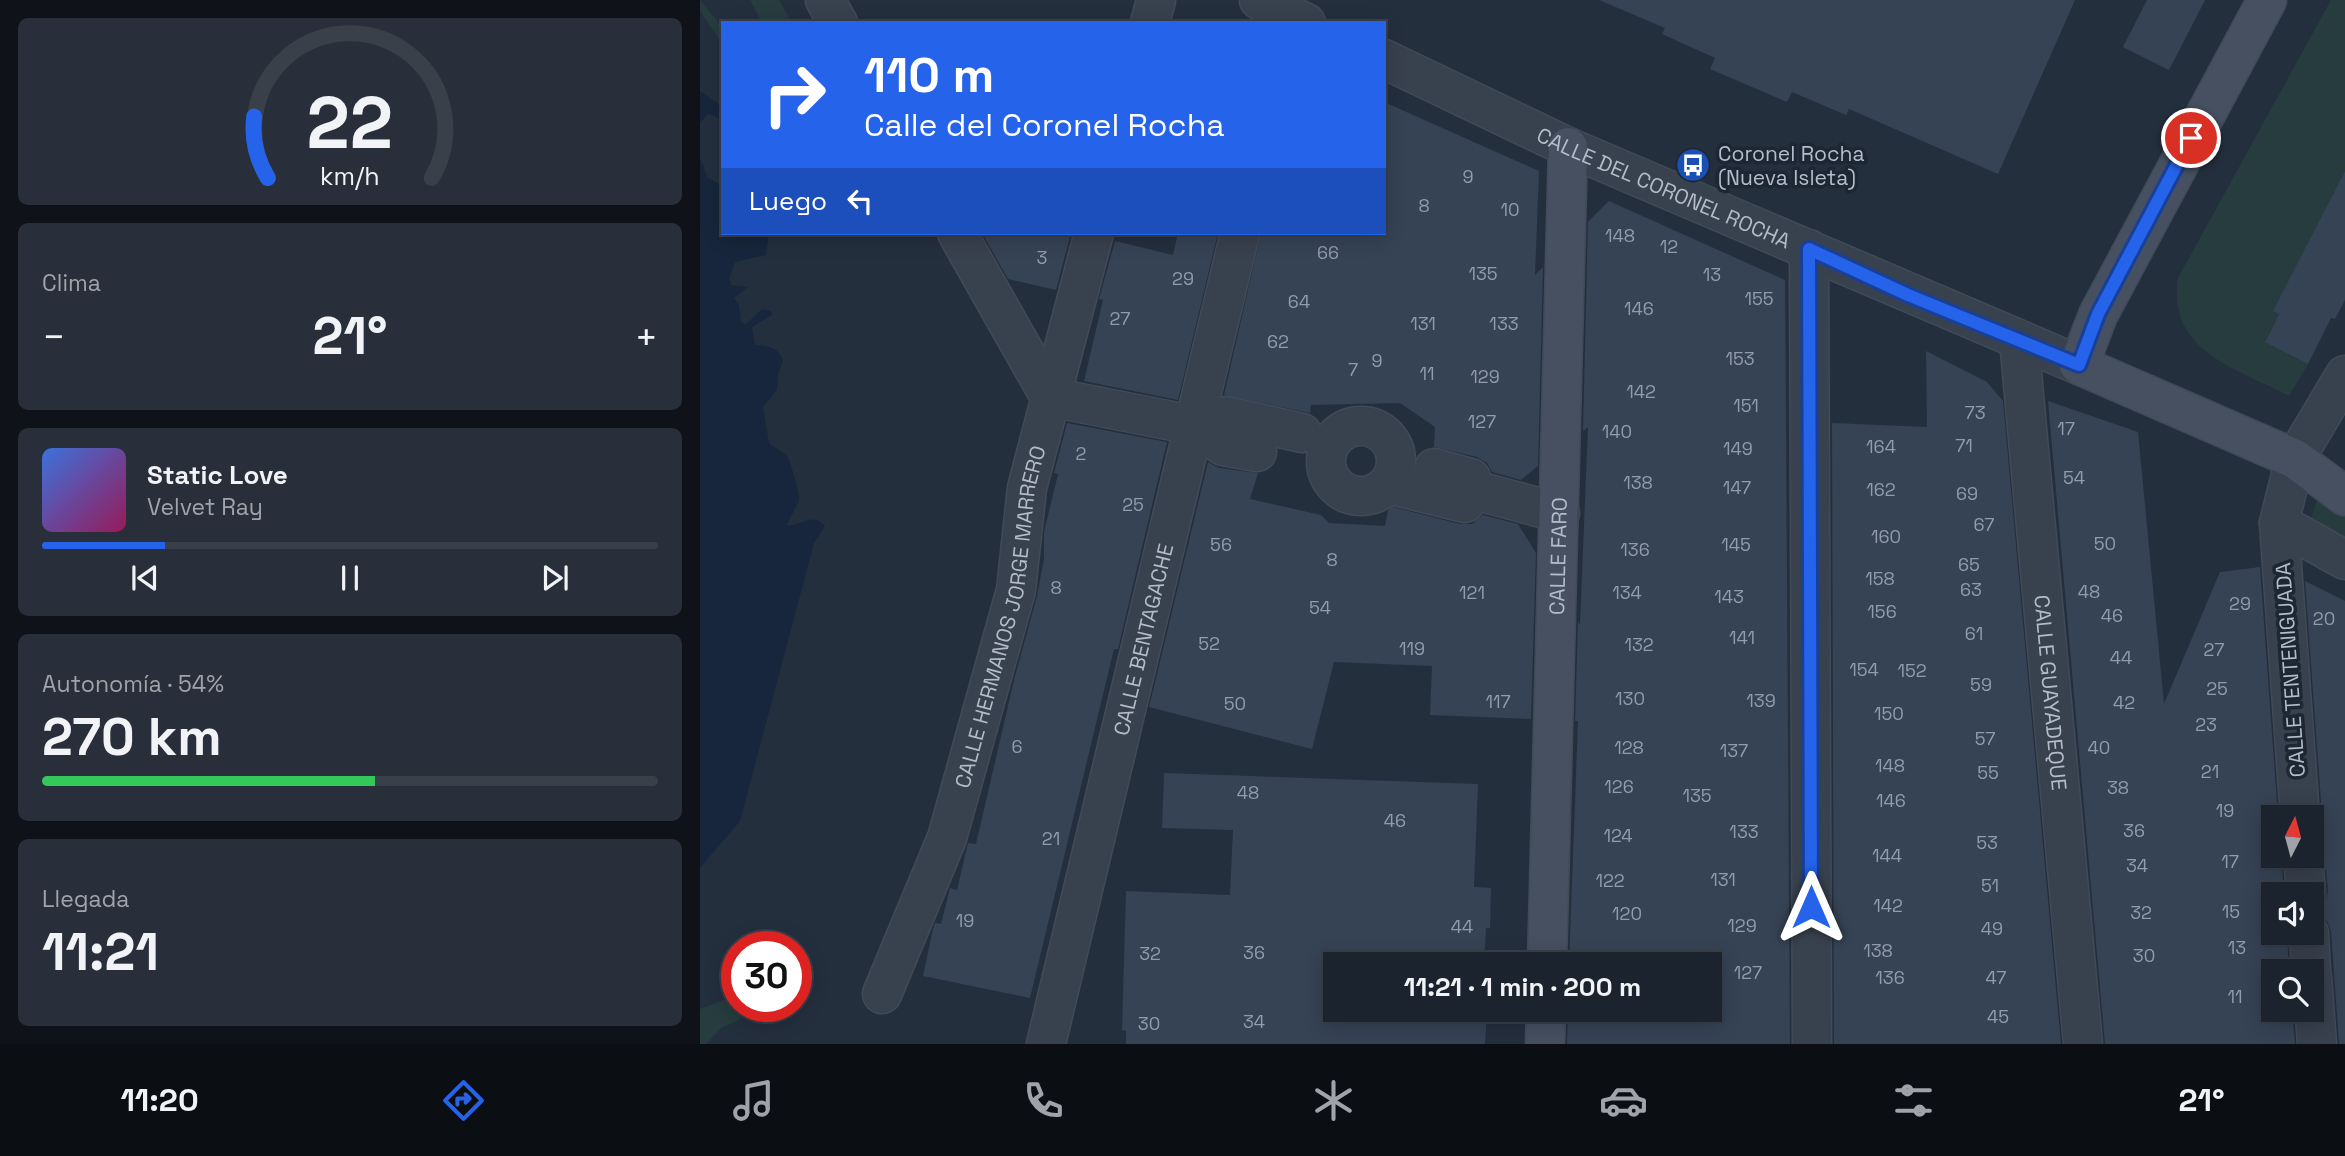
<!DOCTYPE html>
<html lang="es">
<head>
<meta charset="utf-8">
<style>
  body { margin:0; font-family:"Space Grotesk",sans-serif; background:#282f3a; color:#f1f3f6; height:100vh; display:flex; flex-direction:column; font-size:26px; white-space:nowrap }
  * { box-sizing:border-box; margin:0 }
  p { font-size:23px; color:#a0a4aa }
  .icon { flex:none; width:38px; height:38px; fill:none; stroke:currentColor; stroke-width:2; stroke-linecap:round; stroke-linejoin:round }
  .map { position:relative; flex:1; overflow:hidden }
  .sheet { display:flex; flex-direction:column; gap:18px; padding:18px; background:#0f1319; width:700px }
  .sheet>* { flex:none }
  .hud { position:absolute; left:21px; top:21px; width:665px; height:214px; border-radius:0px; box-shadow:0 4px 18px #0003,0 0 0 2px #39404a; background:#2563eb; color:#fff; overflow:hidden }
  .needle { width:46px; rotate:6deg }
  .fabs { position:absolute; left:1561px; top:805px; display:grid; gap:14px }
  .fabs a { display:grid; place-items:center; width:63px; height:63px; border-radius:0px; background:#1b232e; box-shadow:0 4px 18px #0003,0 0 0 2px #39404a; font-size:35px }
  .speed { position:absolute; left:21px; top:931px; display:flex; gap:14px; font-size:35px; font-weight:700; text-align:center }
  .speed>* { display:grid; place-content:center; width:91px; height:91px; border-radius:50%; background:#1b232e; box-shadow:0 4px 18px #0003,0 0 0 2px #39404a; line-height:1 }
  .speed .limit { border:10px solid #d22; background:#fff; color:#111 }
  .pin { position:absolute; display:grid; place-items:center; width:60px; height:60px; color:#fff; margin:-30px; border:4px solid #fff; border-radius:50%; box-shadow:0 2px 7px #0007 }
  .me { position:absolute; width:77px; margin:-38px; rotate:0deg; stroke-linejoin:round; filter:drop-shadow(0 0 5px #0008) }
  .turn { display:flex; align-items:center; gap:24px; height:147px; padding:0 28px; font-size:32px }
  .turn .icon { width:91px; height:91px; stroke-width:2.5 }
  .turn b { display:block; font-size:49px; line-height:60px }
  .then { display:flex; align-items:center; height:66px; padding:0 28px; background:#0003; gap:14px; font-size:26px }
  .big { font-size:52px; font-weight:800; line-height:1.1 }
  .sheet .card { flex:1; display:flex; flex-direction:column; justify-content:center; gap:10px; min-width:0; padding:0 24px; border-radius:10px; background:#282f3a }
  .sheet .dial { align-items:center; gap:0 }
  .dial svg { height:182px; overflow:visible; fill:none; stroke:#39404a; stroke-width:7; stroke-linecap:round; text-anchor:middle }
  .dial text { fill:#f1f3f6; stroke:none }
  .song { display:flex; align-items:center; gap:21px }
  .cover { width:84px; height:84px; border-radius:10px; background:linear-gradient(135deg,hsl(220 70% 55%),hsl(330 70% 35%)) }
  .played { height:7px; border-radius:4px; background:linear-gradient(90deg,#2563eb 20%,#39404a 20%) }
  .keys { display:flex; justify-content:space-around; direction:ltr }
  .heat { display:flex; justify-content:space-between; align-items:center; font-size:38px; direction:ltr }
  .charge { height:10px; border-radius:5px; background:linear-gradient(90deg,#34c759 54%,#39404a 0) }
  .trip { position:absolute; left:623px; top:952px; width:399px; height:70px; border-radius:0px; background:#1b232e; box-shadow:0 4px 18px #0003,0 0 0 2px #39404a; font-weight:800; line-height:70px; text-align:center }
  .tabs { display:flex; height:112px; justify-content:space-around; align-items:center; background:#0b0e12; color:#a0a4aa }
  .tabs .icon { width:49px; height:49px }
  .tabs .on { color:#2563eb }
  .tabs b { font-size:32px; color:#f1f3f6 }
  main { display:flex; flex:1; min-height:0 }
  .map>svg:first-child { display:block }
</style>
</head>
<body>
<main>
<section class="sheet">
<div class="card dial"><svg viewBox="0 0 100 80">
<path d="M14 69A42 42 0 1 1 86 69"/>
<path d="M14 69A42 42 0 0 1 8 42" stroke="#2563eb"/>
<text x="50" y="56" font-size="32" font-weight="700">22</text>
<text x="50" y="72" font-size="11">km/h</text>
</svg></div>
<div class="card"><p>Clima</p>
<div class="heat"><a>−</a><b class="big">21°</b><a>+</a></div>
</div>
<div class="card">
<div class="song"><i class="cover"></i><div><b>Static Love</b><p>Velvet Ray</p></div></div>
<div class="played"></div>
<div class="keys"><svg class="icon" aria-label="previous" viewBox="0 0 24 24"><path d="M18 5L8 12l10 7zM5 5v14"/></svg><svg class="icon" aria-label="pause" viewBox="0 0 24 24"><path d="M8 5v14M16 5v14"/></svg><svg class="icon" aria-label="next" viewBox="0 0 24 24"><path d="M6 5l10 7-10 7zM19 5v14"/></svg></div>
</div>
<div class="card"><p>Autonomía · 54%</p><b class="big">270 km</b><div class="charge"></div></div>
<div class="card"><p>Llegada</p><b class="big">11:21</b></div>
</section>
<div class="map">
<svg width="1645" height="1044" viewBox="0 0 1645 1044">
  <rect width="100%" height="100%" fill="#242f3e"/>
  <g fill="#263c3f">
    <polygon points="0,0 23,28 23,45 0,11"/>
    <polygon points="50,0 79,0 92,23 62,23"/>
    <path d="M1631,0H1645V171L1574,311L1579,314L1565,341L1608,364L1589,396C1536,368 1467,352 1478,278Z"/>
    <polygon points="1618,497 1645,512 1645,537 1633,531 1629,537 1608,527"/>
    <polygon points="37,995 41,1019 21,1028 6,1044 0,1044 0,1009"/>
  </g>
  <g fill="#17263c">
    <polygon points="0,91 23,107 23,120 8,114 0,123"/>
    <path d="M0,158L8,178L23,186V233H69L66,255L35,262L29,279L32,285L48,287L34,298L39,305L41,322L45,325L62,309L71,311L72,315L52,327L55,345C69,346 78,347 83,361L78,374L77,390L63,407L69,443C74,448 82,451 87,456C90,460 100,494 99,499C97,508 90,516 87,525C102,527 111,511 125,526L114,543L40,821L0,868Z"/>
  </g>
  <g fill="#364354">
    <polygon points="899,0 1375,0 1298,174 1149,109 1146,115 1092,92 1087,102 1010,69 1015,58 962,34 965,28"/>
    <polygon points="1447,0 1505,0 1469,70 1423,47"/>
    <polygon points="684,102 839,171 835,275 843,267 838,466 821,480 792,472 787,463 777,457 734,447 735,427 700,403 611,405 610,413 524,395 561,233 684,233"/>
    <polygon points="1645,171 1645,300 1635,319 1631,318 1608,364 1565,342 1579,314 1573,311"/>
    <polygon points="909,201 1085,280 1090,1044 867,1044 868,1010 1010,1010 1010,964 869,964 878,721 875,721 878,621 880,625 888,427 883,431 888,222"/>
    <polygon points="282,233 371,233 356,290 308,279"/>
    <polygon points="478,233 518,233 478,400 384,381 403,300 399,299 415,241 473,255"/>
    <polygon points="1226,351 1287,382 1303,401 1361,1044 1134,1044 1132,423 1227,427"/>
    <polygon points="1348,401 1438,432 1464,704 1520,572 1560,567 1578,817 1573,817 1573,856 1581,856 1584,894 1573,894 1573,933 1587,933 1589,971 1573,971 1573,1010 1592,1010 1595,1044 1405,1044"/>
    <polygon points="367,423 467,442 418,649 414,649 330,998 223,976 233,929 235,923 241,924 250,888 257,890 268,843 276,844 314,680 337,596 344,559 344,532 358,474 354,473"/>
    <polygon points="508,462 519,468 558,473 550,499 621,515 629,523 685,526 689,506 760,524 772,524 783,515 818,524 836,553 831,719 730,715 732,666 634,662 612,749 449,707"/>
    <polygon points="1605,581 1645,601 1645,1044 1639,1044 1631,931 1627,921 1616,913 1625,904 1628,892 1625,854 1621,843 1612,836 1619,827 1622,815"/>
    <polygon points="464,773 778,784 774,887 791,888 790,928 786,928 784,964 635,964 635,1010 787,1010 785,1044 426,1044 426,1031 422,1030 426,891 530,895 533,830 462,828"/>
  </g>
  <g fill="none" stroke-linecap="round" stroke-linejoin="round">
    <g stroke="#414a57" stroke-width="41">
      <g id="street">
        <polyline points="125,0 138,23"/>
        <polyline points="559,0 606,23"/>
        <polyline points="450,23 456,0"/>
        <path id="s1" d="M684,59L868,147L1379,365"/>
        <polyline points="257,233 350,397 523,431"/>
        <polyline points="1109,249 1112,1044"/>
        <path id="s2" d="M1319,340L1383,1044"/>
        <polyline points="496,424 526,416 602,433"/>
        <polyline points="496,426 523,446 557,452"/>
        <circle cx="661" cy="461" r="35"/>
        <polyline points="748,483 860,513"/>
        <polyline points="696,486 765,503 771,478 734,468"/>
        <polyline points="1579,523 1645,560"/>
        <polyline points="1600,817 1579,523 1595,459 1645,375"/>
        <polyline points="1603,856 1606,894"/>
        <polyline points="1609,933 1611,971"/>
        <polyline points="1612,977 1617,1044"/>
        <path id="s3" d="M182,994L247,838L316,590L327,488L394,233"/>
        <path id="s4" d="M346,1044L540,233"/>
      </g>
    </g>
    <g stroke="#414a57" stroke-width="41">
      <g id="secondary">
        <polyline points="1567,0 1398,315 1379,365 1595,459 1645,496"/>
        <path id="s5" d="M847,964L868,147"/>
        <polyline points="845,1044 846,1010"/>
      </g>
    </g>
    <use href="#street" stroke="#38414e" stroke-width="38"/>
    <use href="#secondary" stroke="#465061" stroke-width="38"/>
  </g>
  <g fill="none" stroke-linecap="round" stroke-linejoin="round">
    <g stroke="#184099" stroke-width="18">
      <polyline id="route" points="1111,907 1109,249 1208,295 1379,365 1398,314 1491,138"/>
    </g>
    <use href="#route" stroke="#2563eb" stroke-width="12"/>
  </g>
  <defs>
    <g id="bus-disc" transform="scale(1.75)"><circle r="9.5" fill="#1a4fb4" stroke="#1d2633"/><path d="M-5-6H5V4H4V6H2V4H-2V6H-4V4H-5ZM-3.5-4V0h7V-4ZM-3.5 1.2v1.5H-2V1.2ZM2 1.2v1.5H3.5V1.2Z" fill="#fff"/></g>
  </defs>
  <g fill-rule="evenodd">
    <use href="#bus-disc" x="993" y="165"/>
  </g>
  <g text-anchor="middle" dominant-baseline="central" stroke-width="7" stroke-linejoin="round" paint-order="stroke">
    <g font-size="18" fill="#929caa">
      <text x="768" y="176">9</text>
      <text x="724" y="205">8</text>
      <text x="810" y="209">10</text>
      <text x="920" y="235">148</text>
      <text x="969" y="246">12</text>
      <text x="628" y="252">66</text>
      <text x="342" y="257">3</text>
      <text x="783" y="273">135</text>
      <text x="1012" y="274">13</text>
      <text x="483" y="278">29</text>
      <text x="1059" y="298">155</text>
      <text x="599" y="301">64</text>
      <text x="939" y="308">146</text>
      <text x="420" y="318">27</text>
      <text x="723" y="323">131</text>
      <text x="804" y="323">133</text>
      <text x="578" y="341">62</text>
      <text x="1040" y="358">153</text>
      <text x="677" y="360">9</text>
      <text x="653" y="369">7</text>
      <text x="727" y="373">11</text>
      <text x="785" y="376">129</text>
      <text x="941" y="391">142</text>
      <text x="1046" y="405">151</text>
      <text x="1275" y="412">73</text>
      <text x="782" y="421">127</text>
      <text x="1366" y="428">17</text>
      <text x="917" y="431">140</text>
      <text x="1264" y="445">71</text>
      <text x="1181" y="446">164</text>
      <text x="1038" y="448">149</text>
      <text x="381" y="453">2</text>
      <text x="1374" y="477">54</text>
      <text x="938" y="482">138</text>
      <text x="1037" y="487">147</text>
      <text x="1181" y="489">162</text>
      <text x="1267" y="493">69</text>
      <text x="433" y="504">25</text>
      <text x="1284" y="524">67</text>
      <text x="1186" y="536">160</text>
      <text x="1405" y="543">50</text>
      <text x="521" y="544">56</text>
      <text x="1036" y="544">145</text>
      <text x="935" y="549">136</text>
      <text x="632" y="559">8</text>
      <text x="1269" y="564">65</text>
      <text x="1180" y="578">158</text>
      <text x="356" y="587">8</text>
      <text x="1271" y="589">63</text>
      <text x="1389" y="591">48</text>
      <text x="772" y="592">121</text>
      <text x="927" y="592">134</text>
      <text x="1029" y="596">143</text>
      <text x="1540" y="603">29</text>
      <text x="620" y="607">54</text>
      <text x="1182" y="611">156</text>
      <text x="1412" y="615">46</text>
      <text x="1624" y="618">20</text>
      <text x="1274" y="633">61</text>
      <text x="1042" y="637">141</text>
      <text x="509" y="643">52</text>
      <text x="939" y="644">132</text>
      <text x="712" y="648">119</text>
      <text x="1514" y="649">27</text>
      <text x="1421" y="657">44</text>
      <text x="1164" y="669">154</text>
      <text x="1212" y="670">152</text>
      <text x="1281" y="684">59</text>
      <text x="1517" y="688">25</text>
      <text x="930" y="698">130</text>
      <text x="1061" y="700">139</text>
      <text x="798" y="701">117</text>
      <text x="1424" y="702">42</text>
      <text x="535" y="703">50</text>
      <text x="1189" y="713">150</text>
      <text x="1506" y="724">23</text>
      <text x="1285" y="738">57</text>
      <text x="317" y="746">6</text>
      <text x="929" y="747">128</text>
      <text x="1399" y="747">40</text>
      <text x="1034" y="750">137</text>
      <text x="1190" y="765">148</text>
      <text x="1510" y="771">21</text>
      <text x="1288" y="772">55</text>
      <text x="919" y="786">126</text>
      <text x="1418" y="787">38</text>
      <text x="548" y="792">48</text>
      <text x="997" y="795">135</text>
      <text x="1191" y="800">146</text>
      <text x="1525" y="810">19</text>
      <text x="695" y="820">46</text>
      <text x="1434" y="830">36</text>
      <text x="1044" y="831">133</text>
      <text x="918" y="835">124</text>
      <text x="351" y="838">21</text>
      <text x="1287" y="842">53</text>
      <text x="1187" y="855">144</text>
      <text x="1530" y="861">17</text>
      <text x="1437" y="865">34</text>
      <text x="1023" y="879">131</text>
      <text x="910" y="880">122</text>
      <text x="1290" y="885">51</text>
      <text x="1188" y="905">142</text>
      <text x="1531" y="911">15</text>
      <text x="1441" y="912">32</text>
      <text x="927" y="913">120</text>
      <text x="265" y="920">19</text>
      <text x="1042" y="925">129</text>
      <text x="762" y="926">44</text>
      <text x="1292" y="928">49</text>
      <text x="1537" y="947">13</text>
      <text x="1178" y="950">138</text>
      <text x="554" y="952">36</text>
      <text x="450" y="953">32</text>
      <text x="1444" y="955">30</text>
      <text x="1048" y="972">127</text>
      <text x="1190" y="977">136</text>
      <text x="1296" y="977">47</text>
      <text x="1535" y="996">11</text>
      <text x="1298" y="1016">45</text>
      <text x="554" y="1021">34</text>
      <text x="449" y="1023">30</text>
    </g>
    <g font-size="21" fill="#b4bcc9" stroke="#1d2633" text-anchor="start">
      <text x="1018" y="153">Coronel Rocha<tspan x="1018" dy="24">(Nueva Isleta)</tspan></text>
    </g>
    <g font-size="21" fill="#b4bcc9" stroke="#1d2633">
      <text stroke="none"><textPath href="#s1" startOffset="308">CALLE DEL CORONEL ROCHA</textPath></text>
      <text stroke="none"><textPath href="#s5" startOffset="408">CALLE FARO</textPath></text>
      <text stroke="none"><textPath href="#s3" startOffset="397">CALLE HERMANOS JORGE MARRERO</textPath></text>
      <text stroke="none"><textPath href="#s4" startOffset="416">CALLE BENTAGACHE</textPath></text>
      <text transform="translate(1590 670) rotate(-94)">CALLE TENTENIGUADA</text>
      <text stroke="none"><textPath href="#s2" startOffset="354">CALLE GUAYADEQUE</textPath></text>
    </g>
  </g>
</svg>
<div class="fabs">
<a><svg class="needle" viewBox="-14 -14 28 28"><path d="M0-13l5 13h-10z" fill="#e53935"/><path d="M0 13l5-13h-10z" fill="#a0a4aa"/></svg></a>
<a><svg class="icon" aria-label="sound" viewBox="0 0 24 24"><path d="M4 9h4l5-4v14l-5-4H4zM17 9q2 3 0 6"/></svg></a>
<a><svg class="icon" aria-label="search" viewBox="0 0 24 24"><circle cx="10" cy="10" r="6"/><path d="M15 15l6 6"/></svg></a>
</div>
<div class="speed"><div class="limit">30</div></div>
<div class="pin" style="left:1491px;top:138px;background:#d93025"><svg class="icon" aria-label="arrive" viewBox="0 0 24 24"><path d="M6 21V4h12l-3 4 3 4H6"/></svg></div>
<svg class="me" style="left:1111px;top:907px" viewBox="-20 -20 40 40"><path d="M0-17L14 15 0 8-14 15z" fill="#2563eb" stroke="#fff" stroke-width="4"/></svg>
<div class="trip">11:21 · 1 min · 200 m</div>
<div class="hud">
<div class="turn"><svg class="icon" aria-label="right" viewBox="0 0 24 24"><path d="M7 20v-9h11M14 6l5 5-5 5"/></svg><div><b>110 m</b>Calle del Coronel Rocha</div></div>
<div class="then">Luego<svg class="icon" aria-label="left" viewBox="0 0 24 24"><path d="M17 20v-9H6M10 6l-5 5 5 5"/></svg></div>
</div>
</div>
</main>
<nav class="tabs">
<b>11:20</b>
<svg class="icon on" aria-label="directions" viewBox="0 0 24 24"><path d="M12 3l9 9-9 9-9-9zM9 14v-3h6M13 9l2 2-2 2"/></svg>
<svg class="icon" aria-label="music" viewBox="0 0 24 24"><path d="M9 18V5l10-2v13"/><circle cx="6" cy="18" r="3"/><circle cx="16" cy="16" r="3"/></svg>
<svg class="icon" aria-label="phone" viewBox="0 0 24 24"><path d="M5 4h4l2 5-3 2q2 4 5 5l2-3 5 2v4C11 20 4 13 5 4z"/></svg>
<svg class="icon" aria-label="climate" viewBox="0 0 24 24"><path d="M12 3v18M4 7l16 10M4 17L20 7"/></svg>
<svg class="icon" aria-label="car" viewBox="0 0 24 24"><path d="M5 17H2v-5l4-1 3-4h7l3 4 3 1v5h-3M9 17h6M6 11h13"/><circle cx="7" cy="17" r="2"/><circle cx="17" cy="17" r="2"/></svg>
<svg class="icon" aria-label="filters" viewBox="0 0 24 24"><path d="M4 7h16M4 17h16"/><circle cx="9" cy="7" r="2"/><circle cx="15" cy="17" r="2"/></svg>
<b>21°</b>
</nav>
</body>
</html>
